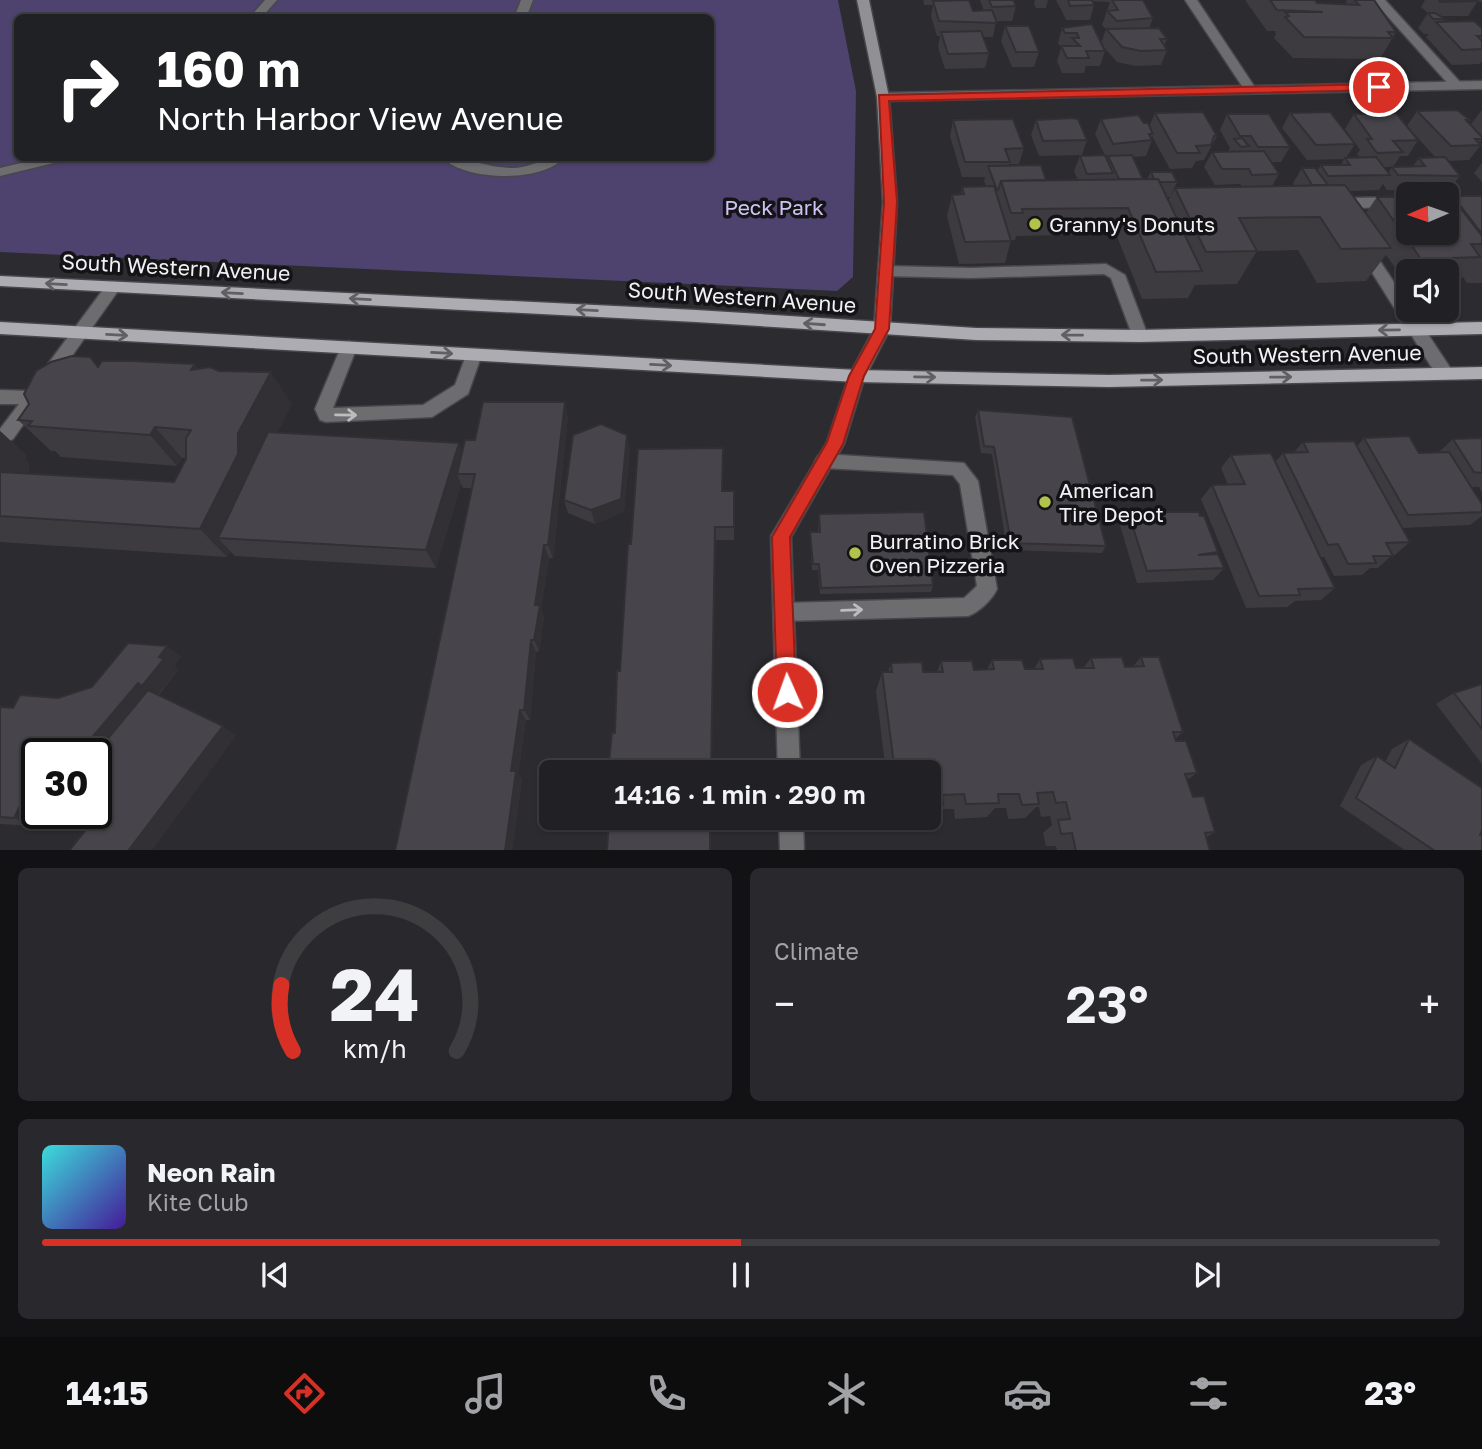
<!DOCTYPE html>
<html lang="en">
<head>
<meta charset="utf-8">
<style>
  body { margin:0; font-family:"Golos Text",sans-serif; background:#29282c; color:#f1f3f6; height:100vh; display:flex; flex-direction:column; font-size:26px; white-space:nowrap }
  * { box-sizing:border-box; margin:0 }
  p { font-size:23px; color:#a2a3a6 }
  .icon { flex:none; width:38px; height:38px; fill:none; stroke:currentColor; stroke-width:2; stroke-linecap:round; stroke-linejoin:round }
  .map { position:relative; height:850px; overflow:hidden }
  .side { display:flex; flex-direction:column; gap:18px; padding:18px; background:#121214; flex:1 }
  .side>* { flex:none }
  .top-card { position:absolute; left:14px; top:14px; width:700px; height:147px; border-radius:10px; box-shadow:0 2px 5px #0004,0 0 0 2px #3e3e41; background:#202124; color:#fff; overflow:hidden }
  .needle { width:46px; rotate:268deg }
  .fabs { position:absolute; left:1396px; top:182px; display:grid; gap:14px }
  .fabs a { display:grid; place-items:center; width:63px; height:63px; border-radius:10px; background:#212024; box-shadow:0 2px 5px #0004,0 0 0 2px #3e3e41; font-size:35px }
  .speed { position:absolute; left:21px; top:738px; display:flex; gap:14px; font-size:35px; font-weight:700; text-align:center }
  .speed>* { display:grid; place-content:center; width:91px; height:91px; border-radius:50%; background:#212024; box-shadow:0 2px 5px #0004,0 0 0 2px #3e3e41; line-height:1 }
  .speed .limit { border:4px solid #111; border-radius:10px; background:#fff; color:#111 }
  .pin { position:absolute; display:grid; place-items:center; width:60px; height:60px; color:#fff; margin:-30px; border:4px solid #fff; border-radius:50%; box-shadow:0 2px 7px #0007 }
  .me { position:absolute; width:77px; margin:-38px; rotate:358deg; stroke-linejoin:round; filter:drop-shadow(0 0 5px #0008) }
  .turn { display:flex; align-items:center; gap:24px; height:147px; padding:0 28px; font-size:32px }
  .turn .icon { width:91px; height:91px; stroke-width:2.5 }
  .turn b { display:block; font-size:49px; line-height:60px }
  .big { font-size:52px; font-weight:600; line-height:1.1 }
  .side .widget { flex:1; display:flex; flex-direction:column; justify-content:center; gap:10px; min-width:0; padding:0 24px; border-radius:10px; background:#29282c }
  .side .dial { align-items:center; gap:0 }
  .dial svg { height:182px; overflow:visible; fill:none; stroke:#3e3e41; stroke-width:7; stroke-linecap:round; text-anchor:middle }
  .dial text { fill:#f1f3f6; stroke:none }
  .song { display:flex; align-items:center; gap:21px }
  .cover { width:84px; height:84px; border-radius:10px; background:linear-gradient(135deg,hsl(180 70% 55%),hsl(260 70% 35%)) }
  .played { height:7px; border-radius:4px; background:linear-gradient(90deg,#d93025 50%,#3e3e41 50%) }
  .keys { display:flex; justify-content:space-around; direction:ltr }
  .heat { display:flex; justify-content:space-between; align-items:center; font-size:38px; direction:ltr }
  .side .tiles { flex:1; display:grid; gap:18px; grid-template-columns:1fr 1fr }
  .widget:last-child { grid-column:span 2 }
  .trip { position:absolute; left:539px; top:760px; width:402px; height:70px; border-radius:10px; background:#212024; box-shadow:0 2px 5px #0004,0 0 0 2px #3e3e41; font-weight:600; line-height:70px; text-align:center }
  .dock { display:flex; height:112px; justify-content:space-around; align-items:center; background:#0d0d0e; color:#a2a3a6 }
  .dock .icon { width:49px; height:49px }
  .dock .selected { color:#d93025 }
  .dock b { font-size:32px; color:#f1f3f6 }
  .map>svg:first-child { display:block }
</style>
</head>
<body>
<div class="map">
<svg width="1482" height="851" viewBox="0 0 1482 851">
  <rect width="100%" height="100%" fill="#2c2b30"/>
  <path fill="#4e426f" fill-rule="evenodd" d="M0,0H838L856,91L853,277L837,291L0,252ZM18,18H710V158H18Z"/>
  <g fill="none" stroke-linecap="round" stroke-linejoin="round">
    <g stroke="#48474c" stroke-width="3">
      <g id="lane">
        <polygon points="265,0 277,0 261,18 249,18"/>
        <polygon points="521,0 533,0 526,18 514,18"/>
        <polygon points="1373,0 1385,0 1460,82 1460,88 1452,88"/>
        <polygon points="42,158 64,158 62,161 0,176 0,168"/>
        <path d="M442,158C467,156 489,169 515,168C533,167 546,156 564,158C540,183 467,181 442,158Z"/>
        <polygon points="1409,197 1409,207 1353,208 1341,217 1334,212 1336,205 1350,198"/>
        <polygon points="1363,242 1368,243 1409,305 1409,310 1412,310 1451,369 1453,374 1451,379 1439,379 1356,247"/>
        <polygon points="1106,264 1125,275 1148,336 1146,340 1134,340 1111,278 1104,274 971,278 886,276 878,271 886,266 971,268"/>
        <polygon points="113,282 121,287 118,291 13,439 0,445 0,429 19,404 0,404 0,390 28,391 108,283"/>
        <polygon points="349,341 357,347 333,408 423,405 455,385 468,350 480,350 482,354 468,394 432,417 326,422 320,420 315,409 341,347"/>
        <path d="M824,454L964,463L978,481L997,589C992,600 979,612 968,616L784,621L777,619L774,612L777,605L784,603L964,598L977,586L960,484L953,475L824,468L818,466L815,461L818,456Z"/>
      </g>
    </g>
    <g stroke="#48474c" stroke-width="3">
      <g id="street">
        <polygon points="1185,0 1197,0 1254,86 1482,81 1482,89 883,101 877,97 883,93 1242,86"/>
        <polygon points="857,370 865,376 844,444 791,537 800,772 778,772 771,536 827,442 849,376"/>
        <polygon points="779,817 803,817 804,851 780,851"/>
      </g>
    </g>
    <g stroke="#48474c" stroke-width="3">
      <polygon id="secondary" points="857,0 869,0 889,97 897,202 890,329 863,381 857,382 849,376 874,329 883,202 877,97"/>
    </g>
    <g stroke="#48474c" stroke-width="3">
      <g id="primary">
        <polygon points="0,276 696,310 976,328 1140,330 1482,322 1482,334 1140,342 976,340 696,322 0,286"/>
        <polygon points="0,322 857,370 1109,375 1482,367 1482,379 1109,387 857,382 0,334"/>
      </g>
    </g>
    <use href="#lane" fill="#6d6c6f" fill-rule="evenodd"/>
    <use href="#street" fill="#6d6c6f" fill-rule="evenodd"/>
    <use href="#secondary" fill="#919095" fill-rule="evenodd"/>
    <use href="#primary" fill="#adacb2" fill-rule="evenodd"/>
  </g>
  <g fill="#3d3b40" fill-rule="evenodd">
    <polygon points="923,0 969,0 973,11 984,11 980,0 1013,0 1016,6 1012,21 996,21 993,37 983,37 989,53 985,68 945,69 938,47 940,36 937,36 931,16 933,5 924,5"/>
    <polygon points="1035,0 1048,0 1046,8 1036,8 1034,4"/>
    <polygon points="1056,0 1143,0 1153,18 1149,28 1167,39 1164,46 1167,50 1161,65 1135,66 1117,62 1102,45 1105,51 1100,66 1086,66 1084,73 1062,73 1057,61 1061,48 1058,43 1062,28 1092,24 1101,43 1106,29 1102,25 1110,2 1092,1 1094,5 1090,20 1066,20 1061,9 1061,8 1060,8"/>
    <polygon points="1245,0 1315,0 1317,3 1345,4 1347,0 1374,0 1396,32 1380,59 1293,58 1274,38 1276,34 1275,31 1267,31"/>
    <polygon points="1425,0 1482,0 1482,2 1477,2 1468,16 1441,16 1445,19 1443,22 1482,28 1482,61 1480,64 1452,65 1426,37 1429,34 1424,34 1418,28 1428,13 1421,7"/>
    <polygon points="1005,26 1039,52 1034,67 1012,67 1001,41"/>
    <path d="M1417,111L1470,120L1468,122L1471,124L1481,111H1482V140L1479,143L1481,145L1469,160L1448,161L1460,176L1448,191H1447L1452,197L1453,196H1482V283H1467L1463,277L1462,278L1447,279V271H1409V280H1404L1386,255L1366,281L1317,283L1298,250L1257,251L1237,284L1195,285L1188,298L1142,299L1116,234L1016,236L1015,240H1011L1005,263L959,264L947,216L952,195L961,194L962,187L986,186L984,181L985,177H962L950,136L953,120L1024,148L1019,164H1009V165L1046,180H1078L1074,171L1080,156L1107,160L1095,134L1101,119L1144,123L1149,127L1155,113L1217,136L1204,160L1196,161L1192,168L1170,169L1152,136L1151,138L1152,140L1146,156L1133,157L1143,179H1147L1151,172L1177,182L1170,197H1167L1168,201L1175,188L1242,187L1240,184L1215,185L1204,167L1212,152L1228,151L1230,148L1220,130L1227,114L1290,147L1281,162H1271L1279,174L1272,186H1294L1293,183L1302,168L1317,171L1321,165H1341L1344,159L1307,160L1282,128L1290,113L1355,144L1346,158H1360L1357,154L1360,150L1345,129L1354,114L1418,140L1408,156H1400L1393,167L1413,166L1419,158H1436L1407,126ZM1384,167H1392L1388,173ZM1383,184L1387,190L1445,191L1398,192L1395,197H1377L1366,213L1350,191L1379,190Z"/>
    <polygon points="1036,120 1087,140 1082,155 1039,156 1031,135"/>
    <polygon points="1482,163 1482,182 1474,173"/>
    <polygon points="99,367 199,369 292,404 277,433 463,450 475,440 568,416 553,558 549,558 541,609 544,617 539,651 536,652 530,720 526,720 518,774 522,779 512,851 395,851 472,488 463,488 461,484 436,568 235,556 230,551 227,557 0,542 0,431 26,455 25,460 29,464 28,473 174,482 186,458 182,458 177,466 61,457 55,451 51,451 18,420"/>
    <polygon points="978,410 1106,546 1102,553 1007,550 992,454 981,453 975,417"/>
    <polygon points="1364,438 1419,453 1439,452 1453,439 1482,438 1482,493 1479,487 1471,487 1482,504 1482,516 1470,525 1402,528 1410,542 1395,555 1392,555 1378,568 1370,568 1362,575 1334,576 1324,557 1320,557 1335,588 1321,600 1295,601 1287,607 1246,608 1201,499 1212,485 1228,485 1221,468 1231,455 1275,462 1283,453 1294,452 1303,442 1357,446"/>
    <polygon points="630,449 624,512 595,524 568,513 564,500"/>
    <polygon points="723,491 734,491 734,540 715,540 615,733 631,544"/>
    <polygon points="1128,512 1200,516 1218,552 1217,554 1224,568 1213,580 1137,583 1120,525"/>
    <polygon points="819,514 933,585 931,592 820,594 818,570 812,570 810,539 810,532 818,532"/>
    <polygon points="167,646 181,657 174,666 178,670 159,695 236,735 151,851 69,851 100,812 37,754 37,814 34,826 0,824 0,707 13,708 58,698 92,687"/>
    <polygon points="1141,657 1183,732 1175,739 1197,773 1187,780 1193,797 1215,832 1207,837 1210,851 1057,851 1056,846 1046,846 1043,833 1052,825 1050,816 1041,817 1039,807 1036,807 1025,818 1008,819 1006,808 995,808 987,817 955,819 954,809 940,809 934,819 919,819 919,817 929,817 929,772 886,772 876,691 882,672 888,672 891,663 923,672 937,672 941,661 974,670 987,669 992,660 1025,669 1034,669 1040,659 1076,668 1083,668 1091,658 1125,667 1133,666"/>
    <polygon points="1482,684 1482,764 1436,704 1454,693"/>
    <polygon points="1409,739 1480,835 1482,851 1406,851 1340,806 1361,765 1377,756 1385,762 1392,749"/>
  </g>
  <g fill="#323034">
    <polygon points="195,364 219,396 191,370"/>
    <polygon points="271,372 292,404 261,464 218,538 230,551 227,557 200,529 238,433"/>
    <polygon points="565,402 568,416 553,558 548,545"/>
    <polygon points="155,427 182,458 177,466 150,435"/>
    <polygon points="0,431 26,455 25,460 29,464 22,501 0,482"/>
    <polygon points="627,435 630,449 624,512 595,524 591,510"/>
    <polygon points="459,443 468,462 457,474 461,484 436,568 426,550"/>
    <polygon points="715,527 712,772 711,772"/>
    <polygon points="544,545 549,558 541,609 544,617 539,651 534,640 535,605"/>
    <polygon points="531,640 536,652 530,720 524,710"/>
    <polygon points="167,646 181,657 174,666 178,670 157,696 142,686 159,657"/>
    <polygon points="138,683 153,694 96,754 78,754"/>
    <polygon points="520,710 526,720 518,774 522,779 512,851 505,851 511,771"/>
    <polygon points="223,726 236,735 151,851 128,851"/>
    <polygon points="26,794 37,798 37,814 40,814 34,826 14,818"/>
  </g>
  <g fill="#47454b" stroke="#323034" stroke-width="2" fill-rule="evenodd">
    <polygon points="969,0 973,11 992,10 997,23 939,21 933,1"/>
    <polygon points="989,0 1013,0 1016,6 992,7"/>
    <polygon points="1068,0 1092,0 1094,5 1070,6"/>
    <polygon points="1112,0 1143,0 1153,18 1117,21 1107,11 1118,10"/>
    <polygon points="1270,0 1315,0 1317,3 1359,5 1354,0 1374,0 1396,32 1388,32 1393,38 1304,37 1285,17 1289,16 1285,12 1323,12 1277,10"/>
    <polygon points="1439,0 1477,0 1478,1 1440,2"/>
    <polygon points="1428,13 1435,13 1445,19 1433,19"/>
    <polygon points="1474,21 1482,28 1482,36 1477,36 1482,41 1482,49 1462,50 1436,22"/>
    <polygon points="1092,24 1105,51 1086,51 1089,58 1067,58 1061,46 1080,46 1072,38 1079,38 1077,33 1065,33 1062,28"/>
    <polygon points="1005,26 1029,26 1039,52 1016,52"/>
    <polygon points="1159,28 1167,39 1160,39 1167,50 1141,51 1122,47 1106,29"/>
    <polygon points="981,31 989,53 948,54 941,32"/>
    <polygon points="1457,110 1470,120 1466,120 1482,137 1482,139 1475,139 1481,145 1451,146 1417,111"/>
    <polygon points="1203,112 1217,136 1214,136 1211,145 1196,146 1200,153 1177,153 1155,113"/>
    <polygon points="1330,112 1355,144 1316,145 1290,113"/>
    <polygon points="1396,113 1418,140 1393,141 1403,152 1377,153 1367,139 1372,139 1354,114"/>
    <polygon points="1227,114 1269,114 1290,147 1258,147 1251,136 1240,136"/>
    <polygon points="1138,115 1144,123 1148,123 1153,134 1149,134 1152,140 1113,144 1101,119"/>
    <polygon points="1073,118 1078,119 1087,140 1043,141 1036,120"/>
    <polygon points="1013,119 1024,148 1005,149 1010,162 965,162 953,120"/>
    <polygon points="1242,138 1249,146 1241,147 1234,139"/>
    <polygon points="1264,151 1279,174 1252,175 1249,169 1222,169 1212,152"/>
    <polygon points="1105,155 1113,173 1087,174 1080,156"/>
    <polygon points="1132,155 1143,179 1119,179 1108,156"/>
    <polygon points="1376,157 1390,175 1328,176 1321,165 1350,165 1345,158"/>
    <polygon points="1445,157 1460,176 1398,175 1392,167 1425,166 1419,158"/>
    <polygon points="1041,165 1046,180 1001,181 998,190 997,190 988,166"/>
    <polygon points="1302,168 1315,168 1328,185 1312,185"/>
    <polygon points="1151,172 1172,172 1177,182 1159,182 1158,179 1154,179"/>
    <polygon points="1158,179 1202,271 1156,272 1128,208 1022,209 1023,213 1011,213 1001,181"/>
    <polygon points="1345,185 1391,248 1341,249 1320,217 1239,218 1257,251 1206,252 1175,188"/>
    <polygon points="994,186 1011,241 965,242 952,195 964,194 962,187"/>
    <path d="M1447,191L1482,236V244H1471L1480,257L1421,259L1377,197H1401L1398,192ZM1409,194H1447V233H1409Z"/>
    <polygon points="1453,196 1482,196 1482,234"/>
    <polygon points="72,356 90,357 98,367 102,361 132,361 195,364 191,370 210,367 219,371 271,372 238,433 238,454 200,529 0,516 0,472 174,482 186,459 186,438 191,430 155,427 150,435 28,426 32,421 18,420 29,404 24,394 36,371 51,362"/>
    <polygon points="483,402 565,402 548,545 544,545 535,605 540,605 534,640 531,640 524,710 520,710 511,771 516,771 505,851 395,851 475,474 457,474 465,440 475,440"/>
    <polygon points="978,410 1072,417 1106,546 1011,543 994,447 984,446"/>
    <polygon points="601,424 627,435 621,499 591,510 564,500 573,435"/>
    <polygon points="268,432 459,443 426,550 218,538"/>
    <polygon points="1409,436 1419,453 1449,452 1482,504 1482,512 1408,515 1364,438"/>
    <polygon points="1482,438 1482,473 1474,472 1453,439"/>
    <polygon points="1354,441 1410,542 1386,543 1393,556 1373,556 1376,563 1348,564 1338,544 1328,545 1283,453 1308,452 1303,442"/>
    <polygon points="723,448 722,491 734,491 734,527 715,527 711,772 608,772 612,733 615,733 617,671 620,671 628,544 631,544 638,449"/>
    <polygon points="1271,453 1335,588 1298,589 1300,595 1259,596 1212,485 1245,484 1231,455"/>
    <polygon points="924,512 933,585 821,588 819,564 813,564 810,532 820,532 819,514"/>
    <polygon points="1128,512 1199,512 1200,516 1204,516 1218,552 1198,555 1218,554 1224,568 1147,571"/>
    <polygon points="128,643 167,646 159,657 164,659 142,686 138,683 78,754 37,754 37,795 26,794 14,818 0,817 0,707 13,708 20,695 58,698 92,687"/>
    <polygon points="1122,657 1125,667 1144,666 1141,657 1159,657 1183,732 1173,732 1176,741 1186,741 1197,773 1185,774 1193,797 1204,796 1215,832 1205,833 1210,851 1076,851 1072,833 1061,834 1058,820 1070,819 1066,802 1056,803 1053,792 1037,793 1039,804 1022,805 1019,794 998,794 999,803 966,804 964,794 942,795 943,805 929,805 929,772 895,772 882,672 892,672 891,663 922,662 923,672 943,672 941,661 972,661 974,670 994,669 992,660 1022,660 1025,669 1043,669 1040,659 1073,658 1076,668 1094,668 1091,658"/>
    <polygon points="1482,684 1482,729 1454,693"/>
    <polygon points="148,690 223,726 128,851 69,851 100,812 96,811 96,754 95,754"/>
    <polygon points="1409,739 1482,788 1482,830 1480,835 1482,836 1482,851 1435,851 1356,798 1377,756 1395,768"/>
    <polygon points="609,817 710,817 710,851 607,851"/>
  </g>
  <defs><path id="oneway-shaft" d="M-6 0H5M1.5-3L5.5 0L1.5 3" fill="none" stroke-width="1.6" stroke-linecap="round" stroke-linejoin="round" transform="scale(1.75)"/></defs>
  <g stroke="#606064">
    <use href="#oneway-shaft" transform="translate(56 284) rotate(-177)"/>
    <use href="#oneway-shaft" transform="translate(232 293) rotate(-177)"/>
    <use href="#oneway-shaft" transform="translate(360 299) rotate(-177)"/>
    <use href="#oneway-shaft" transform="translate(587 310) rotate(-177)"/>
    <use href="#oneway-shaft" transform="translate(814 324) rotate(-176)"/>
    <use href="#oneway-shaft" transform="translate(1389 330) rotate(179)"/>
    <use href="#oneway-shaft" transform="translate(117 335) rotate(3)"/>
    <use href="#oneway-shaft" transform="translate(1072 335) rotate(-179)"/>
    <use href="#oneway-shaft" transform="translate(442 353) rotate(3)"/>
    <use href="#oneway-shaft" transform="translate(661 365) rotate(3)"/>
    <use href="#oneway-shaft" transform="translate(925 377) rotate(1)"/>
    <use href="#oneway-shaft" transform="translate(1281 377) rotate(-1)"/>
    <use href="#oneway-shaft" transform="translate(1152 380) rotate(-1)"/>
  </g>
  <g stroke="#bdbcbf">
    <use href="#oneway-shaft" transform="translate(346 415) rotate(1)"/>
    <use href="#oneway-shaft" transform="translate(852 610) rotate(-2)"/>
  </g>
  <polygon fill="#d93025" stroke="#8d1f18" stroke-width="2" points="1379,84 1383,85 1383,90 889,101 897,202 889,329 864,376 843,444 790,537 796,692 794,699 787,701 780,699 777,692 772,537 827,442 849,376 875,329 884,202 879,95"/>
  <g fill="#b3c24b" stroke="#141416" stroke-width="2.5">
    <circle cx="1035" cy="224" r="7"/>
    <circle cx="1045" cy="502" r="7"/>
    <circle cx="855" cy="553" r="7"/>
  </g>
  <g text-anchor="middle" dominant-baseline="central" stroke-width="7" stroke-linejoin="round" paint-order="stroke">
    <g font-size="21" fill="#cfc3f6" stroke="#141416">
      <text x="774" y="207">Peck Park</text>
    </g>
    <g font-size="21" fill="#f2f1f5" stroke="#141416" text-anchor="start">
      <text x="1049" y="224">Granny's Donuts</text>
      <text x="1059" y="490">American<tspan x="1059" dy="24">Tire Depot</tspan></text>
      <text x="869" y="541">Burratino Brick<tspan x="869" dy="24">Oven Pizzeria</tspan></text>
    </g>
    <g font-size="21" fill="#f2f1f5" stroke="#141416">
      <text transform="translate(176 267) rotate(3)">South Western Avenue</text>
      <text transform="translate(742 297) rotate(4)">South Western Avenue</text>
      <text transform="translate(1307 354) rotate(-1)">South Western Avenue</text>
    </g>
  </g>
</svg>
<div class="fabs">
<a><svg class="needle" viewBox="-14 -14 28 28"><path d="M0-13l5 13h-10z" fill="#e53935"/><path d="M0 13l5-13h-10z" fill="#a2a3a6"/></svg></a>
<a><svg class="icon" aria-label="sound" viewBox="0 0 24 24"><path d="M4 9h4l5-4v14l-5-4H4zM17 9q2 3 0 6"/></svg></a>
</div>
<div class="speed"><div class="limit">30</div></div>
<div class="pin" style="left:1379px;top:87px;background:#d93025"><svg class="icon" aria-label="arrive" viewBox="0 0 24 24"><path d="M6 21V4h12l-3 4 3 4H6"/></svg></div>
<svg class="me" style="left:787px;top:692px" viewBox="-20 -20 40 40"><circle r="17" fill="#d93025" stroke="#fff" stroke-width="3"/><path d="M0-11L8 9 0 5-8 9z" fill="#fff"/></svg>
<div class="trip">14:16 · 1 min · 290 m</div>
<div class="top-card">
<div class="turn"><svg class="icon" aria-label="right" viewBox="0 0 24 24"><path d="M7 20v-9h11M14 6l5 5-5 5"/></svg><div><b>160 m</b>North Harbor View Avenue</div></div>
</div>
</div>
<section class="side">
<div class="tiles">
<div class="widget dial"><svg viewBox="0 0 100 80">
<path d="M14 69A42 42 0 1 1 86 69"/>
<path d="M14 69A42 42 0 0 1 9 40" stroke="#d93025"/>
<text x="50" y="56" font-size="32" font-weight="700">24</text>
<text x="50" y="72" font-size="11">km/h</text>
</svg></div>
<div class="widget"><p>Climate</p>
<div class="heat"><a>−</a><b class="big">23°</b><a>+</a></div>
</div>
<div class="widget">
<div class="song"><i class="cover"></i><div><b>Neon Rain</b><p>Kite Club</p></div></div>
<div class="played"></div>
<div class="keys"><svg class="icon" aria-label="previous" viewBox="0 0 24 24"><path d="M18 5L8 12l10 7zM5 5v14"/></svg><svg class="icon" aria-label="pause" viewBox="0 0 24 24"><path d="M8 5v14M16 5v14"/></svg><svg class="icon" aria-label="next" viewBox="0 0 24 24"><path d="M6 5l10 7-10 7zM19 5v14"/></svg></div>
</div>
</div>
</section>
<nav class="dock">
<b>14:15</b>
<svg class="icon selected" aria-label="directions" viewBox="0 0 24 24"><path d="M12 3l9 9-9 9-9-9zM9 14v-3h6M13 9l2 2-2 2"/></svg>
<svg class="icon" aria-label="music" viewBox="0 0 24 24"><path d="M9 18V5l10-2v13"/><circle cx="6" cy="18" r="3"/><circle cx="16" cy="16" r="3"/></svg>
<svg class="icon" aria-label="phone" viewBox="0 0 24 24"><path d="M5 4h4l2 5-3 2q2 4 5 5l2-3 5 2v4C11 20 4 13 5 4z"/></svg>
<svg class="icon" aria-label="climate" viewBox="0 0 24 24"><path d="M12 3v18M4 7l16 10M4 17L20 7"/></svg>
<svg class="icon" aria-label="car" viewBox="0 0 24 24"><path d="M5 17H2v-5l4-1 3-4h7l3 4 3 1v5h-3M9 17h6M6 11h13"/><circle cx="7" cy="17" r="2"/><circle cx="17" cy="17" r="2"/></svg>
<svg class="icon" aria-label="filters" viewBox="0 0 24 24"><path d="M4 7h16M4 17h16"/><circle cx="9" cy="7" r="2"/><circle cx="15" cy="17" r="2"/></svg>
<b>23°</b>
</nav>
</body>
</html>
